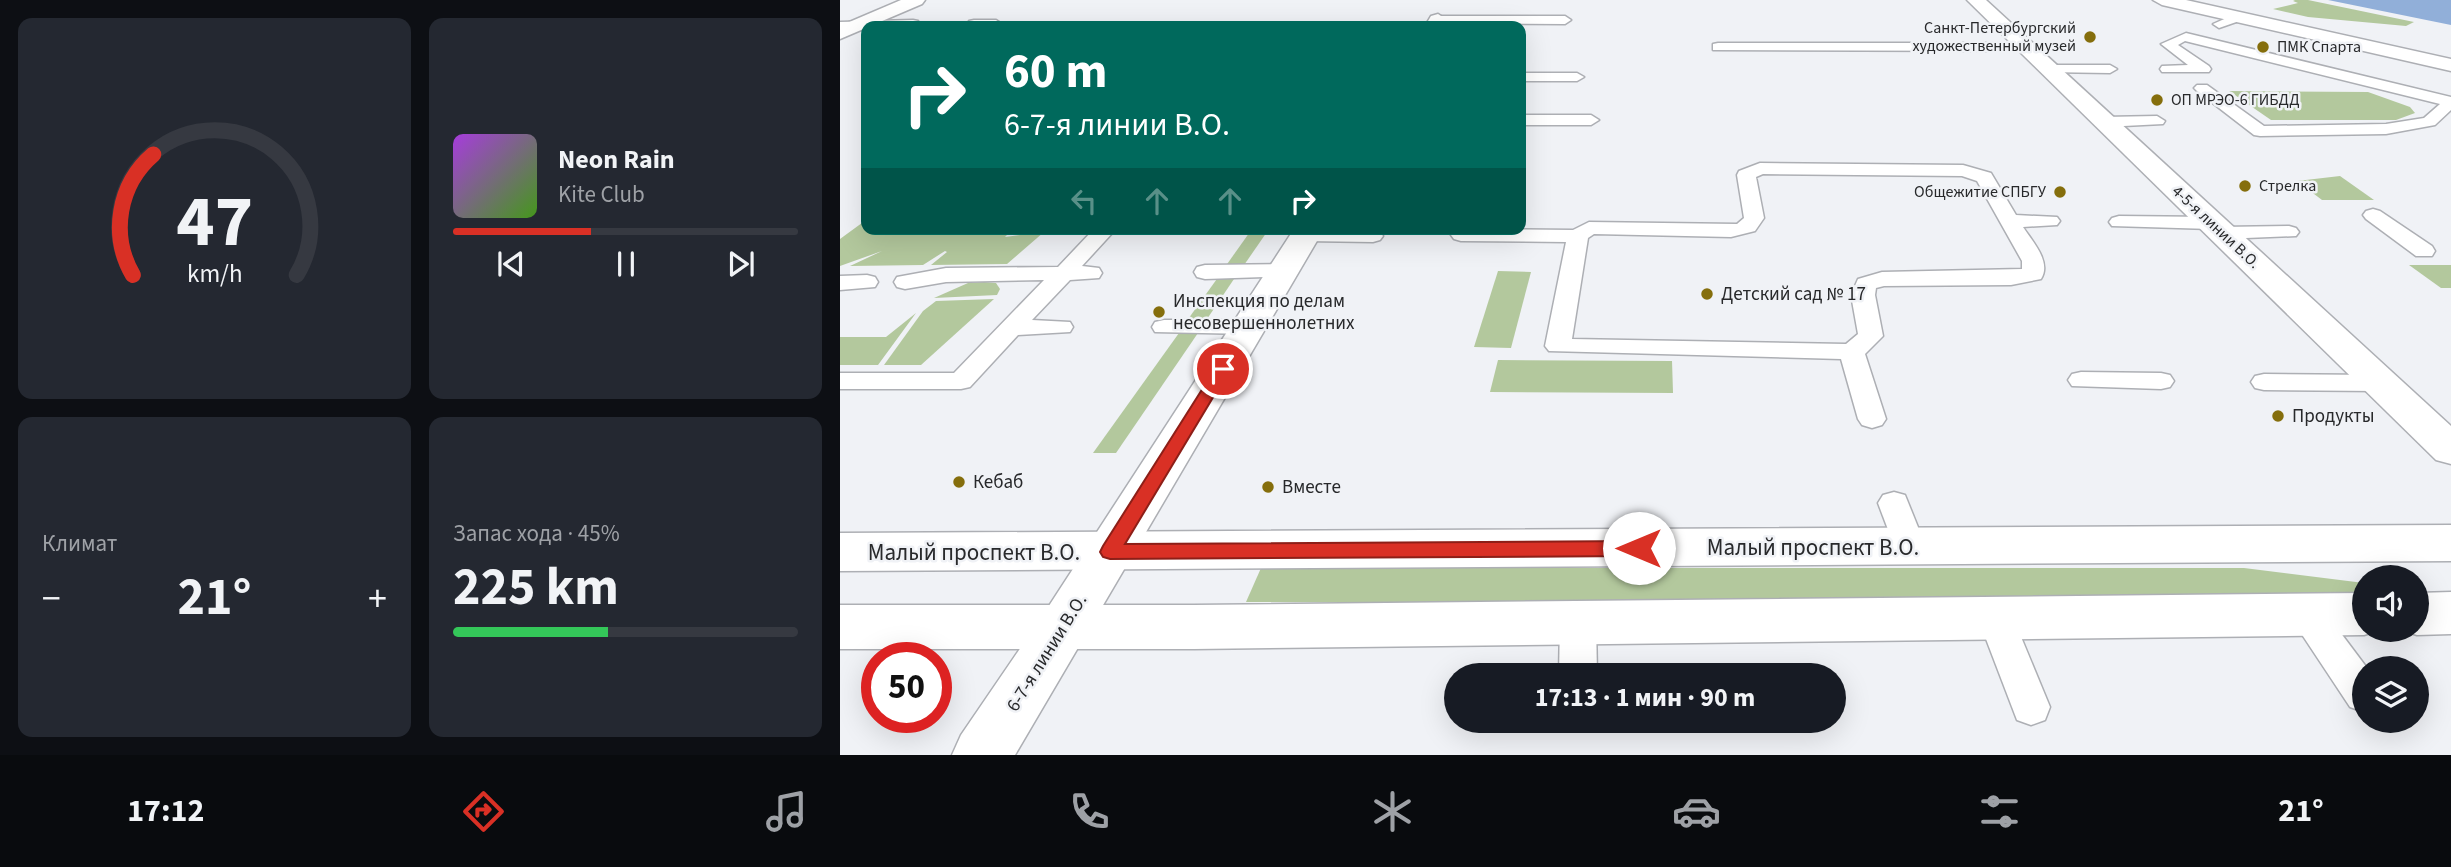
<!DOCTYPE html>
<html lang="ru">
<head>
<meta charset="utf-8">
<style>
  body { margin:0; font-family:"Source Sans 3",sans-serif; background:#242831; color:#f1f3f6; height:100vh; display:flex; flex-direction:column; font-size:26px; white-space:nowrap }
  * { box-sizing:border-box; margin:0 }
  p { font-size:23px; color:#9ea1a6 }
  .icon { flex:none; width:38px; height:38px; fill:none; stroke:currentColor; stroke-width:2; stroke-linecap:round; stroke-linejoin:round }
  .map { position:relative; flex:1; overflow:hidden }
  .details { display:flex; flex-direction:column; gap:18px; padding:18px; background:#0d0f14; width:840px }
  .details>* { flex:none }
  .guide { position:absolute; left:21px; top:21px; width:665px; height:214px; border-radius:14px; box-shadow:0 7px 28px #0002; background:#00695c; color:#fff; overflow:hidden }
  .tools { position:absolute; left:1512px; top:565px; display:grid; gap:14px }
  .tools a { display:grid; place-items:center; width:77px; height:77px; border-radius:50%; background:#171b24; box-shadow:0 7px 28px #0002; font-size:35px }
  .speed { position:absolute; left:21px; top:642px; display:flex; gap:14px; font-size:35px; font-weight:700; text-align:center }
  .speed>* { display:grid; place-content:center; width:91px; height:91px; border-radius:50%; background:#171b24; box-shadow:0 7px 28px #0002; line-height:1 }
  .speed .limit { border:10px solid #d22; background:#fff; color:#111 }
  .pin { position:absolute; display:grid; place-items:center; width:60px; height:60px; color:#fff; margin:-30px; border:4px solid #fff; border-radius:50%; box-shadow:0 2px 7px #0007 }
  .me { position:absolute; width:77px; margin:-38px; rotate:270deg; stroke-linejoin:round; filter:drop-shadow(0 0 5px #0008) }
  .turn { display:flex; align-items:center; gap:24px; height:147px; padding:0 28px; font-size:32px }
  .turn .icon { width:91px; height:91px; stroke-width:2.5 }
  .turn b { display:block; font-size:49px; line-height:60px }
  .lanes { display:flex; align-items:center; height:66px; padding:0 28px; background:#0003; justify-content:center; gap:35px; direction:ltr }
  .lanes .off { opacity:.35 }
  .big { font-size:52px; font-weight:700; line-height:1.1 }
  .details .tile { flex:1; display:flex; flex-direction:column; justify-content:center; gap:10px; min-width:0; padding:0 24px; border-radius:14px; background:#242831 }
  .details .dial { align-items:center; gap:0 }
  .dial svg { height:182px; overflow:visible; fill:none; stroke:#363941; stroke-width:7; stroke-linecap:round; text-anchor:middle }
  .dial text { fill:#f1f3f6; stroke:none }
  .song { display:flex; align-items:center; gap:21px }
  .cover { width:84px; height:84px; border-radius:10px; background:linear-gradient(135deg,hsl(280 70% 55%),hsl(100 70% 35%)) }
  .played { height:7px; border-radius:4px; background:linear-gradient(90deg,#d93025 40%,#363941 40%) }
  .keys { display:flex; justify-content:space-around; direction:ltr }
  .heat { display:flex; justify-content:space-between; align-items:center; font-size:38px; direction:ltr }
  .charge { height:10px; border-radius:5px; background:linear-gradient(90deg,#34c759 45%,#363941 0) }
  .details .tiles { flex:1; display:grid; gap:18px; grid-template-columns:repeat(2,1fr) }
  .trip { position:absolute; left:604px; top:663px; width:402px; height:70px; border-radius:35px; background:#171b24; box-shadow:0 7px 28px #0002; font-weight:700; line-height:70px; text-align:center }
  .tab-bar { display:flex; height:112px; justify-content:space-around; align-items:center; background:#090b0e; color:#9ea1a6 }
  .tab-bar .icon { width:49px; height:49px }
  .tab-bar .on { color:#d93025 }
  .tab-bar b { font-size:32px; color:#f1f3f6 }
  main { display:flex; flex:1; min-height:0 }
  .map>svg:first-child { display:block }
</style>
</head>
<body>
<main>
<section class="details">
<div class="tiles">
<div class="tile dial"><svg viewBox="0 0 100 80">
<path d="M14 69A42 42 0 1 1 86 69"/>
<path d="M14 69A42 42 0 0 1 23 16" stroke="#d93025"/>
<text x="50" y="56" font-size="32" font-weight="700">47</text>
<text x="50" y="72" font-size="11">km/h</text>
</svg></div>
<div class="tile">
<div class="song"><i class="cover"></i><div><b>Neon Rain</b><p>Kite Club</p></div></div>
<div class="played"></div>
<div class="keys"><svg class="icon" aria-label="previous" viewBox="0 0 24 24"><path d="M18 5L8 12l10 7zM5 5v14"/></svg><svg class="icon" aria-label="pause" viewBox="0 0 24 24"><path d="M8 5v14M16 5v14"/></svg><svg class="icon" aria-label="next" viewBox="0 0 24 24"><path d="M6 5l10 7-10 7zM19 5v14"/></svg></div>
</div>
<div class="tile"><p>Климат</p>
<div class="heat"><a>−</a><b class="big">21°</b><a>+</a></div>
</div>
<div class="tile"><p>Запас хода · 45%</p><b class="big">225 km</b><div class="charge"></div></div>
</div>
</section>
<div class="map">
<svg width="1611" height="755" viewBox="0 0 1611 755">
  <rect width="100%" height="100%" fill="#f0f2f6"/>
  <g fill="#b3c89d">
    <polygon points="1455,0 1468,0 1574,22 1566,26 1468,17 1433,9 1458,3 1453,1"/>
    <polygon points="1389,91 1528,92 1570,107 1575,113 1556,120 1431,120"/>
    <polygon points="1500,176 1534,200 1482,200 1457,181"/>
    <polygon points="26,220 26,229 193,229 169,233 165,237 204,232 167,264 91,265 107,252 105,251 83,265 10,266 42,251 0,266 0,239"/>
    <polygon points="412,229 429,229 402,268 385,267"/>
    <polygon points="1569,265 1611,265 1611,288 1601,288"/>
    <polygon points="658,271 691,272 671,348 634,347"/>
    <polygon points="379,276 396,276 365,322 346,322"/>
    <polygon points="144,282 156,283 160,289 157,295 94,298 128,283"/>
    <polygon points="154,299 81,365 44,365 83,311 96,301"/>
    <polygon points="76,313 38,365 0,365 0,337 46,337"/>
    <polygon points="339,333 358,333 276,453 253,453"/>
    <polygon points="658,360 832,361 833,393 650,392"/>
    <polygon points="421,568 1404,568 1524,583 1524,605 406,602"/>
  </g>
  <polygon fill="#91afd9" points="1488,0 1611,0 1611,25"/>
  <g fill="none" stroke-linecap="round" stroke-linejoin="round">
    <g stroke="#adafb4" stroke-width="3">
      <g id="service">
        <polygon points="1398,13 1404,17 1402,20 1379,28 1373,24"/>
        <polygon points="598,16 725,16 731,20 725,24 594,23 592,20"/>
        <polygon points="73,20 78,21 78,26 26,26 26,29 0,30 0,22"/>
        <polygon points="134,20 156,20 162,24 161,26 129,26 129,21"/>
        <polygon points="1346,33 1611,97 1611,110 1595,125 1546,134 1420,136 1414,135 1357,91 1354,88 1357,85 1367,85 1424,126 1546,124 1584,118 1600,104 1345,41 1338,45 1369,66 1371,69 1369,72 1322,72 1320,69 1322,66 1348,65 1321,44"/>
        <polygon points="878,43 1185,43 1192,47 1185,51 873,50 873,44"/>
        <polygon points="1209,65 1270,65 1277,69 1270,73 1204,72 1202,69"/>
        <polygon points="681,73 737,73 744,77 737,81 681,81"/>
        <polygon points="681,115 751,115 759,120 751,125 681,125"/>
        <polygon points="1317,116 1325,121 1323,124 1264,127 1256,122 1264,117"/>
        <path d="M920,163L1123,165L1151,173L1176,215L1217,217L1220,221L1217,225L1183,227C1192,241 1212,262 1201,279L1171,285L1044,286L1036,288L1035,295L1043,336L1025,354L1046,419L1042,425L1032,428L1022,425L1018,419L1001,359L709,351L705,346L726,242L621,241L614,239L611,235L619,229L733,230L749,222L897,224L904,218L897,175L899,171ZM923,174L1122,176L1137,181L1182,261V269L1042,272L1018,279L1011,295L1018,334L1006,344L732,339L748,238L754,234L891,237L915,231L924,218L916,177Z"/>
        <polygon points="1533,209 1540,211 1592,246 1595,251 1592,256 1576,256 1526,219 1523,215 1526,211"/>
        <polygon points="1279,216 1371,217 1378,219 1381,223 1378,227 1371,229 1272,226 1269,222 1272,218"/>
        <polygon points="1449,226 1456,228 1459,232 1456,236 1382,239 1375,237 1372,233 1375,229 1382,227"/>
        <polygon points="254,229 276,229 242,266 259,268 262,273 259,278 230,280 192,320 230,322 233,327 230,332 178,335 130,387 121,389 0,389 0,373 114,373 204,280 106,282 65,289 57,287 54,282 57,277 106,268 218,267"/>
        <polygon points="463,229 533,230 540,232 543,236 540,240 533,242 465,241 458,239 455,235"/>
        <polygon points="443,264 451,266 454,271 451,276 365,279 357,277 354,272 357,267 365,265"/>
        <polygon points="27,275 35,277 38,282 35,287 0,290 0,276"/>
        <polygon points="324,320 409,320 418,322 421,327 418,332 409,334 315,332 312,327 315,322"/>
        <polygon points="1241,372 1321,373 1330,375 1334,381 1330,387 1321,389 1232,386 1228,380 1232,374"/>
        <polygon points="1424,374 1539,375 1548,377 1552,383 1548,389 1539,391 1424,390 1415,388 1411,382 1415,376"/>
        <polygon points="1054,492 1065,495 1086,547 1082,556 1070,560 1058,556 1038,503 1043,495"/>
        <polygon points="1467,599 1479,604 1527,668 1524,668 1524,712 1510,707 1455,624 1449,614 1455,604"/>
        <polygon points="1156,603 1169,608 1210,707 1205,720 1191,725 1177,720 1138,618 1143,608"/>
        <polygon points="738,607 751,611 756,622 757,676 719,676 720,622 725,611"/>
      </g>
    </g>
    <g stroke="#adafb4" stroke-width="3">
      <g id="minor">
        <polygon points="1127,0 1146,0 1611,426 1611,464 1596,460"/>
        <polygon points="598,14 607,20 603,26 585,26 591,16"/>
        <polygon points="454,229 484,229 175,755 112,755 121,735 205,612"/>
      </g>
    </g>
    <g stroke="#adafb4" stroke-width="3">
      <g id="secondary">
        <polygon points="61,0 85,0 82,4 0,39 0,26"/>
        <polygon points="1313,0 1346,0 1611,59 1611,71 1322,5"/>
        <polygon points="1611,525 1611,561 0,571 0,533"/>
        <polygon points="1611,592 1611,634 1577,635 1561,630 1577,630 1577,593"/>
        <polygon points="1524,593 1524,630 1540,630 1524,635 354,649 0,649 0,605 354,605"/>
      </g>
    </g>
    <use href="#service" fill="#fff" fill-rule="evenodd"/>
    <use href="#minor" fill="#fff" fill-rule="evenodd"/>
    <use href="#secondary" fill="#fff" fill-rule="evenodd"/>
  </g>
  <polygon fill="#d93025" stroke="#8d1f18" stroke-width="2" points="383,365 390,369 285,544 799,541 806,543 809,548 806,554 799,556 270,559 263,557 260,552 263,546 375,369"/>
  <g fill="#856e0c" stroke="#f0f2f6" stroke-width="2.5">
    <circle cx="1250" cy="37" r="7"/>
    <circle cx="1423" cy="47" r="7"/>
    <circle cx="1317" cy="100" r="7"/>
    <circle cx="1405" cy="186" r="7"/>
    <circle cx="1220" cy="192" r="7"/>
    <circle cx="867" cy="294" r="7"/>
    <circle cx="319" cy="312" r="7"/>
    <circle cx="1438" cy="416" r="7"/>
    <circle cx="119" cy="482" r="7"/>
    <circle cx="428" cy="487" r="7"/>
  </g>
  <g text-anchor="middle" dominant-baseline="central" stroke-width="5" stroke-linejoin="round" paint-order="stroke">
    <g font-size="16" fill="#28292b" stroke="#f0f2f6" text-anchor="start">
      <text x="1236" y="28" text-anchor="end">Санкт-Петербургский<tspan x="1236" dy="18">художественный музей</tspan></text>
      <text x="1437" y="47">ПМК Спарта</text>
      <text x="1331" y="100">ОП МРЭО-6 ГИБДД</text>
      <text x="1419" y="186">Стрелка</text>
      <text x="1206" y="192" text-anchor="end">Общежитие СПБГУ</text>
    </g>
    <g font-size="16" fill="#28292b" stroke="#f0f2f6">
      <text transform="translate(1376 227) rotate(43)">4-5-я линии В.О.</text>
    </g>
    <g font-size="19" fill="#28292b" stroke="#f0f2f6" text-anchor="start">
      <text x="881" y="294">Детский сад № 17</text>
      <text x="333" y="301">Инспекция по делам<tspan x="333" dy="22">несовершеннолетних</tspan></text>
      <text x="1452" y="416">Продукты</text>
      <text x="133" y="482">Кебаб</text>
      <text x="442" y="487">Вместе</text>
    </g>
    <g font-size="19" fill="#28292b" stroke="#f0f2f6">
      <text transform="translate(207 653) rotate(-58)">6-7-я линии В.О.</text>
    </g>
    <g font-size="23" fill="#28292b" stroke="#f0f2f6">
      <text x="973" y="547">Малый проспект В.О.</text>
      <text x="134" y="552">Малый проспект В.О.</text>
    </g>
  </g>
</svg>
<div class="tools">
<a><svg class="icon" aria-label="sound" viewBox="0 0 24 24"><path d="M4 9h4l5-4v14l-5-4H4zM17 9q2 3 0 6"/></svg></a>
<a><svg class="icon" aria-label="layers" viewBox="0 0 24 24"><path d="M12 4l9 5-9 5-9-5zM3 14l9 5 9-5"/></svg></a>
</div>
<div class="speed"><div class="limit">50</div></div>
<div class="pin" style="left:383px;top:369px;background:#d93025"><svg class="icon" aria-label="arrive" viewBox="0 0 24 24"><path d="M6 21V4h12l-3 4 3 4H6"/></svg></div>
<svg class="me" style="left:799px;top:548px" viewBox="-20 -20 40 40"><circle r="19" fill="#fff"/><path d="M0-13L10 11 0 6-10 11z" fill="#d93025"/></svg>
<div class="trip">17:13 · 1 мин · 90 m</div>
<div class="guide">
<div class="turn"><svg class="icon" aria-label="right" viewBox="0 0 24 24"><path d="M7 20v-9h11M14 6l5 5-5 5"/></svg><div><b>60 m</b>6-7-я линии В.О.</div></div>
<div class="lanes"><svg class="icon off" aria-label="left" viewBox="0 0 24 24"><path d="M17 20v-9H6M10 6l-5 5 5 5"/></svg><svg class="icon off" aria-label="ahead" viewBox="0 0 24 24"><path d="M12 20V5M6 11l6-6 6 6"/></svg><svg class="icon off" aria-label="ahead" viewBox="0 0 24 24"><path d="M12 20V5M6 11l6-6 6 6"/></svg><svg class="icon" aria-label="right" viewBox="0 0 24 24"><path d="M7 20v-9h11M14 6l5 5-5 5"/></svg></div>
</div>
</div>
</main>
<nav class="tab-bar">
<b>17:12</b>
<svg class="icon on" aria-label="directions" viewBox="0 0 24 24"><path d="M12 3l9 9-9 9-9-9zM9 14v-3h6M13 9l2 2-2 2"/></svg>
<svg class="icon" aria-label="music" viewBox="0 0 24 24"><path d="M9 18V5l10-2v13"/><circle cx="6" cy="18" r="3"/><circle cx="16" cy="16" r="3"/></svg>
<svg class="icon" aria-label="phone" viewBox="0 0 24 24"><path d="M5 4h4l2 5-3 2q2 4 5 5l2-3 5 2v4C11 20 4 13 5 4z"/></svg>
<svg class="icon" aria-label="climate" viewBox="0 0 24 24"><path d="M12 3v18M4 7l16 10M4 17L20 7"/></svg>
<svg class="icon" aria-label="car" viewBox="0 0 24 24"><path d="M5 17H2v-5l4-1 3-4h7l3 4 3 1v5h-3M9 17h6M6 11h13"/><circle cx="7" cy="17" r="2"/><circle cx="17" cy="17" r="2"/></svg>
<svg class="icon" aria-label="filters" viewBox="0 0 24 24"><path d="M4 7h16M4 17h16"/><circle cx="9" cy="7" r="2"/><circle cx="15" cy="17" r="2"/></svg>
<b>21°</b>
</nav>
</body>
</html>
